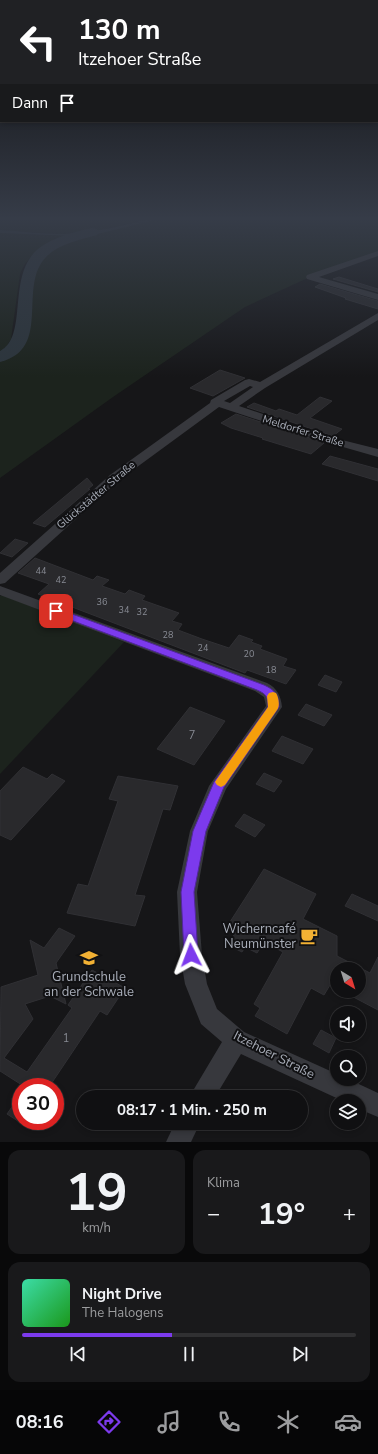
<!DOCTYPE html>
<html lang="de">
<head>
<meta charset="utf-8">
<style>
  body { margin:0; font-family:"Nunito Sans",sans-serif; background:#19191b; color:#f1f3f6; height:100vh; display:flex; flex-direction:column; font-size:15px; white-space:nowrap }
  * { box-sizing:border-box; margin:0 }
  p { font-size:13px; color:#9c9d9f }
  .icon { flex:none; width:22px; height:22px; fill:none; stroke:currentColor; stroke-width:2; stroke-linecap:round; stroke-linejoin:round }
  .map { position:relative; height:1142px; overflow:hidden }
  .drawer { display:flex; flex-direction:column; gap:8px; padding:8px; background:#09090a; flex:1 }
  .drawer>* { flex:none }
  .top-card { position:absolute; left:0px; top:0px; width:378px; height:122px; box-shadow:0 2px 6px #0003,0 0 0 1px #303032; background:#202124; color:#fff; overflow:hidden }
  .needle { width:26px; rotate:142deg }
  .controls { position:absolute; left:330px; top:962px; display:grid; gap:8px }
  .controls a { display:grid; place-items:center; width:36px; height:36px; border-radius:50%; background:#101012; box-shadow:0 2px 6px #0003,0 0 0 1px #303032; font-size:20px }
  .speed { position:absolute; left:12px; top:1078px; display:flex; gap:8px; font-size:20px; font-weight:700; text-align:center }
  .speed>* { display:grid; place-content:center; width:52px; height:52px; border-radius:50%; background:#101012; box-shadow:0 2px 6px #0003,0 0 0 1px #303032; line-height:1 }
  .speed .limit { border:6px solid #d22; background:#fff; color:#111 }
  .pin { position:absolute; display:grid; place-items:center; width:34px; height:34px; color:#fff; margin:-17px; border-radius:8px; box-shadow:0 2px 6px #0006 }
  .me { position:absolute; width:44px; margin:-22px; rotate:357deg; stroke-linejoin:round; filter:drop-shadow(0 0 3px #0008) }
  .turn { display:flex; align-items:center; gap:14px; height:84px; padding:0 12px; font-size:18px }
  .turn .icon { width:52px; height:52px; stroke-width:2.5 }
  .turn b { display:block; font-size:28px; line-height:34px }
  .then { display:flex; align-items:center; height:38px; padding:0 12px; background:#0003; gap:8px; font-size:15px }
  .big { font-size:30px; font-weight:700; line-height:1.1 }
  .drawer .card { flex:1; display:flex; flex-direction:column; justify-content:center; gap:6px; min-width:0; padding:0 14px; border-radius:12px; background:#19191b }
  .drawer .dial { align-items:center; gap:0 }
  .dial b { font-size:52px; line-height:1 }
  .song { display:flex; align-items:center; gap:12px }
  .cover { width:48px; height:48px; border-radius:6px; background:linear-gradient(135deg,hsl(160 70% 55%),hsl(120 70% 35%)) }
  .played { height:4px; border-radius:2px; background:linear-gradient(90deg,#7c3aed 45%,#303032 45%) }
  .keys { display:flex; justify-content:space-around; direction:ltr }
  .heat { display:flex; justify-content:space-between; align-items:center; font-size:22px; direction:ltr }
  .drawer .tiles { flex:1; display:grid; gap:8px; grid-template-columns:1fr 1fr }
  .card:last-child { grid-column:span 2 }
  .trip { position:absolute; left:76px; top:1090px; width:232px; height:40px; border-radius:20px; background:#101012; box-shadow:0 2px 6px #0003,0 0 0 1px #303032; font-weight:700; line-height:40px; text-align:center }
  .tab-bar { display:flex; height:64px; justify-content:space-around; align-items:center; background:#060607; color:#9c9d9f }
  .tab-bar .icon { width:28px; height:28px }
  .tab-bar .current { color:#7c3aed }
  .tab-bar b { font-size:18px; color:#f1f3f6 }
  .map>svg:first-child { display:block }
</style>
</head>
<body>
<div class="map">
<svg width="378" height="1142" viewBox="0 0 378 1142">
  <rect width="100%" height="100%" fill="#161618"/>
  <g fill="#1c231d">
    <polygon points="0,217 156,217 101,230 79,232 61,234 0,230"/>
    <path d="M167,217H378V253L310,277L245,307L113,397L0,478V357L13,350L21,339L28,275L32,264L38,263C42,257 47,252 53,248C86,231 131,226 167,217Z"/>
    <path d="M0,233L74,236C51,246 31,247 20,274L11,339L5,349L0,351Z"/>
    <polygon points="2,595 124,642 0,774 0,596"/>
  </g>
  <path fill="#2c353c" d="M156,217H167L73,240L67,239L74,236H73L0,233V230C20,231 41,234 62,234C94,233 125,225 156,217Z"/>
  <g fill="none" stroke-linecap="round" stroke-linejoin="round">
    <path fill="#2c353c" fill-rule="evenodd" d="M92,228L97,229L99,232L97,235C80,240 58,244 46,257C17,287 53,349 0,362V351C29,336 6,276 38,249C53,237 74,232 92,228Z"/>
  </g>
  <g fill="#29292c" stroke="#303034">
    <polygon points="339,277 378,289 378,292 333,279"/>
    <polygon points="320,284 378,301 378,309 345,299 346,298 315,287"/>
    <polygon points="220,370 245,378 213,396 190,388"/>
    <polygon points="320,397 332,401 310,418 342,429 333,436 247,407 254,403 276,411 279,409 297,415"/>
    <polygon points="236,414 322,442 324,443 311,454 262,439 263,438 231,428 221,423"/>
    <polygon points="330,456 378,469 378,481 322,464"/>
    <polygon points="87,478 93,485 88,489 90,489 45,527 33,523"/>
    <polygon points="15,539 28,543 12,557 0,553"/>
    <polygon points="35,558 93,580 97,576 109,580 102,586 125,594 129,590 145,596 142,600 179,613 172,621 182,624 178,630 202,639 229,648 239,635 253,640 251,642 262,646 260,649 287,659 283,666 296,670 286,684 247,670 245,673 38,594 49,584 18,573"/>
    <polygon points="325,675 342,682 336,692 318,685"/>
    <polygon points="306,704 332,715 324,726 298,715"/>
    <polygon points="190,707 225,721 194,765 157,749"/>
    <polygon points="282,736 313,749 303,764 272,751"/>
    <polygon points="23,767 47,779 52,774 65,781 11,840 0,835 0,791"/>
    <polygon points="264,773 282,781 274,792 256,784"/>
    <polygon points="118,776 178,786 170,810 163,809 135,895 145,896 135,926 67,913 78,884 88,886 118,801 109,799"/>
    <polygon points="244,814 265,825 255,837 235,826"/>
    <polygon points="264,869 316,894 303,919 337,936 337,956 370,973 378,957 378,1010 342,991 359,991 359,969 337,969 337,989 330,985 324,995 311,988 287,1034 255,1016 260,1008 254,1004 283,952 264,942 257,953 245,947 242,952 228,945 237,930 228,925"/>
    <polygon points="352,894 378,906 378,921 345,906"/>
    <polygon points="59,928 75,936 56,963 66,1004 50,996 25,1004 33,1019 4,1058 27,1072 72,1008 68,1005 92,970 125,988 107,1015 100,1011 49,1087 25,1087 0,1071 1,987 38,975 30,940 44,948"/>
    <polygon points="321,1030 336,1038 329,1053 313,1044"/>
    <polygon points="21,1094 21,1123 7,1114"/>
  </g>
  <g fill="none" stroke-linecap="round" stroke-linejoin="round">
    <g fill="#37383d" fill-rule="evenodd">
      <polygon points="378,251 378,256 319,277 378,294 378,300 307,279 306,277 307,275"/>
      <path d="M378,313V320L265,388L239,406L330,437L378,449V457L322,441L219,407L118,481L5,583L0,584V573L110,475L210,403L211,400L245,380L249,379L260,382ZM250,386L253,387L230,403L224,401Z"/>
      <path d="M0,586L267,683C277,688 281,696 282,707L226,789L208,831L197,892L202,955L207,984L217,1009L244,1032L337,1074V1079H348L378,1093V1117L359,1109V1101H343L241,1054L215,1097H190L194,1089L222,1042L201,1024L185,984L180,955L177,892L190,831L209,786L266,706L264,697L255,691L0,595Z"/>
      <polygon points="175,1123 200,1123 191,1142 166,1142"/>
    </g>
  </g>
  <linearGradient id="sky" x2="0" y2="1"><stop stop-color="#0c0c0d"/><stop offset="0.58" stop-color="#363c48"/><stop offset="1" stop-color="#363c48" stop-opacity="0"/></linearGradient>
  <rect width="378" height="377" fill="url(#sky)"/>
  <path fill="#7c3aed" stroke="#51269a" d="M56,608L264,685C275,690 279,695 279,707L224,787L206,831L194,892L198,955L196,960L191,961L186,960L184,955L181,892L193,831L214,782L268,707C268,696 266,694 257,690L52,613L51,611Z"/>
  <path fill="#f59e0b" d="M273,692L276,693C279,698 280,706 277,710L225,785L221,787L217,785L215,782L217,779L268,707L267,696L269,693Z"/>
  <defs>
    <g id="cafe-bare" transform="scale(1.38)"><path d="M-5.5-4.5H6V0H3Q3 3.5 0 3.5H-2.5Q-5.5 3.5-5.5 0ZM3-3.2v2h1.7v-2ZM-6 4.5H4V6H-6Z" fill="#f2b134" stroke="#111113" stroke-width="2.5" paint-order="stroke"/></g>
    <g id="school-bare" transform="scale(1.38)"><path d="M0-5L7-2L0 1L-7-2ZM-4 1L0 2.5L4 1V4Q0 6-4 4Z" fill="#f2b134" stroke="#111113" stroke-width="2.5" paint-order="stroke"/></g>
  </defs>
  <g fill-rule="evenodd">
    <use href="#cafe-bare" x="309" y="936"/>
    <use href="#school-bare" x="89" y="958"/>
  </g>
  <g text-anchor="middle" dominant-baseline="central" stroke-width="4" stroke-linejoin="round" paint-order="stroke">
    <g font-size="9" fill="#888b94">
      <text x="41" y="571">44</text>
      <text x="61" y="580">42</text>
      <text x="102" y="602">36</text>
      <text x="124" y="610">34</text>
      <text x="142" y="612">32</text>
      <text x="168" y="635">28</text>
      <text x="203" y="648">24</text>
      <text x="249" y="654">20</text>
      <text x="271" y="670">18</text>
    </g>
    <g font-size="11" fill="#a8adb8" stroke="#111113">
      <text transform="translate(303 431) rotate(17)">Meldorfer Straße</text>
      <text transform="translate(96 495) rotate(-40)">Glückstädter Straße</text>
    </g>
    <g font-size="11" fill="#888b94">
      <text x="192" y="735">7</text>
      <text x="66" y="1038">1</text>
    </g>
    <g font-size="13" fill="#a8adb8" stroke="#111113" text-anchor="end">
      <text x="296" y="929">Wicherncafé<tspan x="296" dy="15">Neumünster</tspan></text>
      <text x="89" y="977" text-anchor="middle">Grundschule<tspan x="89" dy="15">an der Schwale</tspan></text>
    </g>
    <g font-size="13" fill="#a8adb8" stroke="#111113">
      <text transform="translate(274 1055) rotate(27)">Itzehoer Straße</text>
    </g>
  </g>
</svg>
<div class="controls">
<a><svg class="needle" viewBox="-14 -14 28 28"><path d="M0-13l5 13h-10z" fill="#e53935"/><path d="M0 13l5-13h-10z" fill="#9c9d9f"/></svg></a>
<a><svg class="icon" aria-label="sound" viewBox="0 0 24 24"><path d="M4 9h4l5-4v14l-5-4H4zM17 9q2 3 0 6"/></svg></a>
<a><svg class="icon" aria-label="search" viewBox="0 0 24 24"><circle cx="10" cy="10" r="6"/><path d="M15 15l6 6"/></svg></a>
<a><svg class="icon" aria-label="layers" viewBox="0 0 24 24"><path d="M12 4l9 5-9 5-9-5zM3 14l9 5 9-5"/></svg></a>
</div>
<div class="speed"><div class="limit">30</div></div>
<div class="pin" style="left:56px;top:611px;background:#d93025"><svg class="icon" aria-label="arrive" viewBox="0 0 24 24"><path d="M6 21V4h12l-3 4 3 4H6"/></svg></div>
<svg class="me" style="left:191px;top:955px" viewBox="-20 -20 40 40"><path d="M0-17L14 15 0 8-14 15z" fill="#7c3aed" stroke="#fff" stroke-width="4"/></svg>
<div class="trip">08:17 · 1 Min. · 250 m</div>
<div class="top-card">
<div class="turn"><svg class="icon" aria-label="left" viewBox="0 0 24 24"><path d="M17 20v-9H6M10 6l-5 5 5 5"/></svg><div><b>130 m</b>Itzehoer Straße</div></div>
<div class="then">Dann<svg class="icon" aria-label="arrive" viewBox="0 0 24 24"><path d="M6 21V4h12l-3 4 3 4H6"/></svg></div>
</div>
</div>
<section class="drawer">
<div class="tiles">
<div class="card dial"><b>19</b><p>km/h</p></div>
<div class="card"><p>Klima</p>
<div class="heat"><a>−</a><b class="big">19°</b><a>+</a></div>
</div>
<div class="card">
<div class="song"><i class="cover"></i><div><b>Night Drive</b><p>The Halogens</p></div></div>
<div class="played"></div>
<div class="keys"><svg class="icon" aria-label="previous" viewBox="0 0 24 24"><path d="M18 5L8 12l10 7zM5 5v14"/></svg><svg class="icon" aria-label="pause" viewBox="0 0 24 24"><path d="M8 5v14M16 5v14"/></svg><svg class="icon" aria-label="next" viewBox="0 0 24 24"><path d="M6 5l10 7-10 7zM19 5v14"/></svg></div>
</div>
</div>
</section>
<nav class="tab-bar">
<b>08:16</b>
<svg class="icon current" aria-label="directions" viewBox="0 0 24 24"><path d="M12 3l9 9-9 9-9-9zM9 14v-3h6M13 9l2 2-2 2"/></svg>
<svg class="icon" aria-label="music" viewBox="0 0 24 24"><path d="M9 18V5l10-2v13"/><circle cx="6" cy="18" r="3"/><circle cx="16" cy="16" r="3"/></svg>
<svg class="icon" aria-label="phone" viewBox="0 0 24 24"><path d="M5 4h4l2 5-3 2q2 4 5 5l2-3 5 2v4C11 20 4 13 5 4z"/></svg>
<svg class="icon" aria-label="climate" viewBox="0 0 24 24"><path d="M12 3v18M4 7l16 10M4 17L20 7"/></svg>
<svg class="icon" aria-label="car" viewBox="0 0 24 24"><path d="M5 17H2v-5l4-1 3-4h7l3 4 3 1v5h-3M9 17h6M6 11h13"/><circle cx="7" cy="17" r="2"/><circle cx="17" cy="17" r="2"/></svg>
</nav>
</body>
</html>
